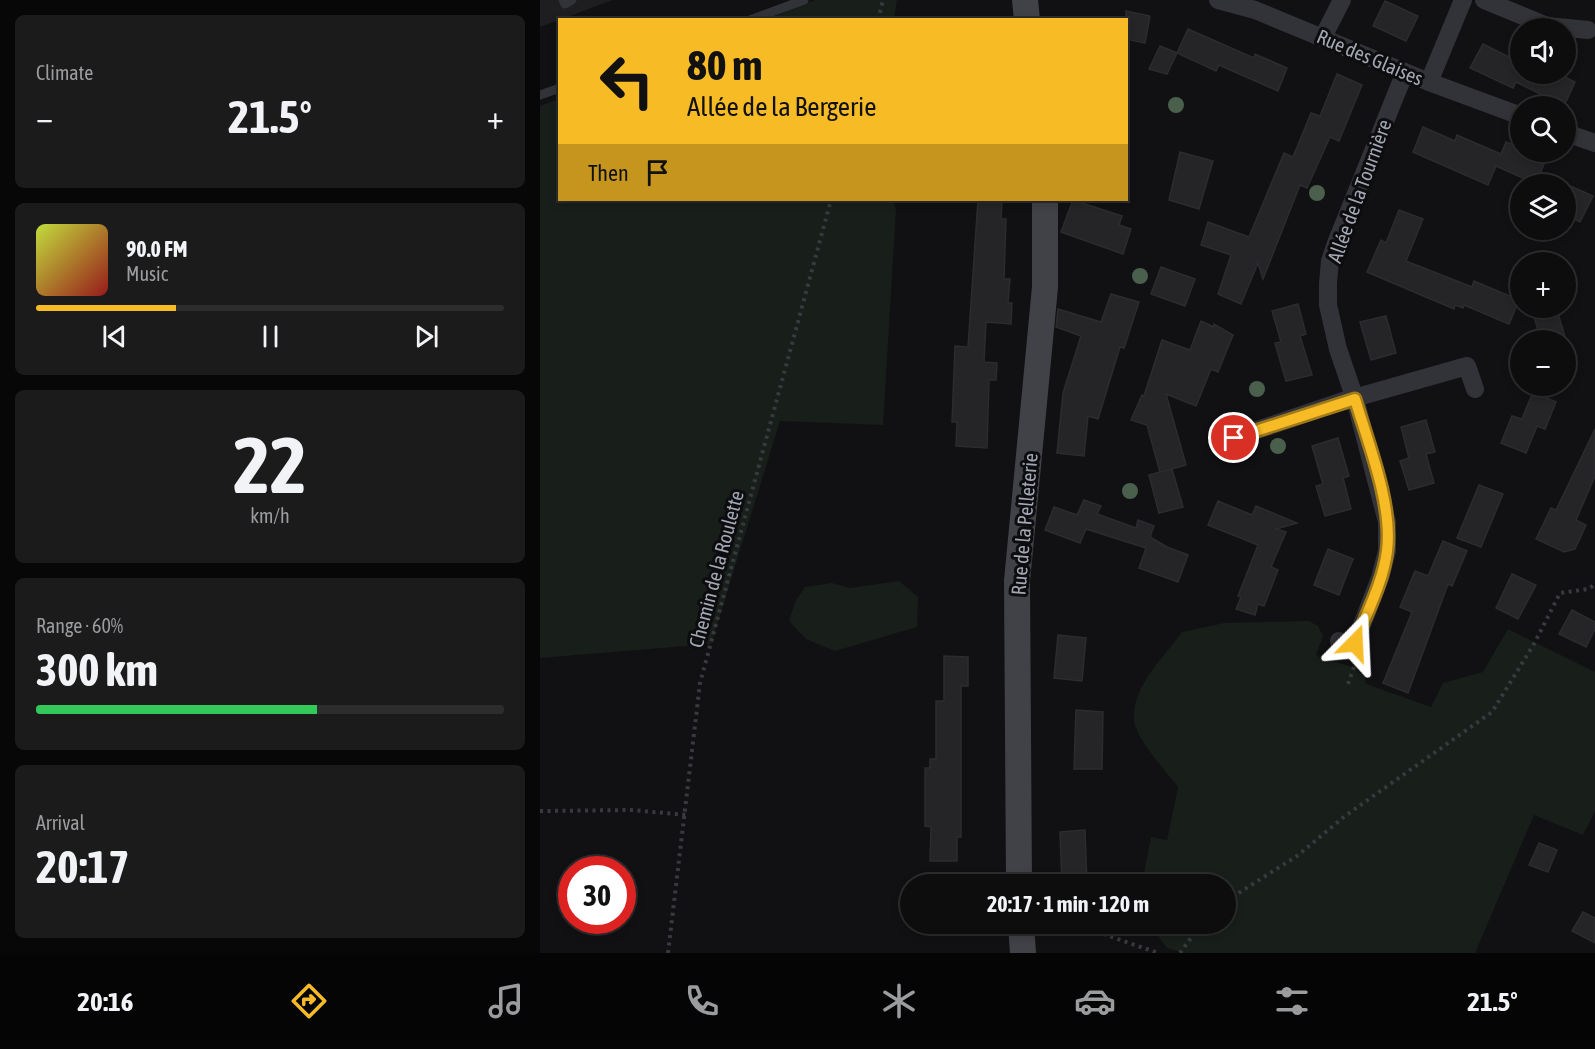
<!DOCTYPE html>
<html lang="en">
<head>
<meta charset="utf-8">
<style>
  body { margin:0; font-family:"Asap Condensed",sans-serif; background:#1b1b1c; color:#f1f3f6; height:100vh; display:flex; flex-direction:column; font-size:22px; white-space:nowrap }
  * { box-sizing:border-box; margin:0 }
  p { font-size:20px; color:#9a9c9e }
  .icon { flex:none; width:33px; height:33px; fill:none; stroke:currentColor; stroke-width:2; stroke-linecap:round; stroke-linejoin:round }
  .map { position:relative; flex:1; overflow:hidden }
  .side { display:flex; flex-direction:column; gap:15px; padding:15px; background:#070708; width:540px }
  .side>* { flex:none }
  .guide { position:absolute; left:18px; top:18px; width:570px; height:183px; border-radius:0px; box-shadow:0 3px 9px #0003,0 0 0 2px #2d2d2e; background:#f7bb26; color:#111; overflow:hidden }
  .fabs { position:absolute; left:970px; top:18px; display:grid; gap:12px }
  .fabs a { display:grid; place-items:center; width:66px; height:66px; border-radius:50%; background:#0d0d0e; box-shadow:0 3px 9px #0003,0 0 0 2px #2d2d2e; font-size:30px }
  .speed { position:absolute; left:18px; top:856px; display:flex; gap:12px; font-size:30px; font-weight:700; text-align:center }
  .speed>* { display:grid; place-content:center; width:78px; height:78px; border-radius:50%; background:#0d0d0e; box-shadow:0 3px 9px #0003,0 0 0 2px #2d2d2e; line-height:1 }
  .speed .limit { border:9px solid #d22; background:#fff; color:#111 }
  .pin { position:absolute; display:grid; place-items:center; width:51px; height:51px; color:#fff; margin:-26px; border:3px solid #fff; border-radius:50%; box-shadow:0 2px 6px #0007 }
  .me { position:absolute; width:66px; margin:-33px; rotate:21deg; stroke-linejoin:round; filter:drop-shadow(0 0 4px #0008) }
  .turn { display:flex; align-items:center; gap:21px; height:126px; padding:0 30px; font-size:27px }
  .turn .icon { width:78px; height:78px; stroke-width:2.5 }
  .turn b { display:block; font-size:42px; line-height:51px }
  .then { display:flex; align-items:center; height:57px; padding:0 30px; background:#0003; gap:12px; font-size:22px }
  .big { font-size:45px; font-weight:700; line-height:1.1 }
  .side .widget { flex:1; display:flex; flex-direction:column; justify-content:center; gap:9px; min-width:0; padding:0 21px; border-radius:9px; background:#1b1b1c }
  .side .dial { align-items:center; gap:0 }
  .dial b { font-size:78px; line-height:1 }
  .song { display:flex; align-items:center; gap:18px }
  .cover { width:72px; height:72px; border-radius:9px; background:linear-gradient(135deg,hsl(70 70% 55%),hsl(0 70% 35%)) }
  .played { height:6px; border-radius:3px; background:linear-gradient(90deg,#f7bb26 30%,#2d2d2e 30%) }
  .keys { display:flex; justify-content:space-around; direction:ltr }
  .heat { display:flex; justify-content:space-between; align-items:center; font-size:33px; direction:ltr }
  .charge { height:9px; border-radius:4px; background:linear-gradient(90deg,#34c759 60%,#2d2d2e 0) }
  .trip { position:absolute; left:360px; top:874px; width:336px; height:60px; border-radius:30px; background:#0d0d0e; box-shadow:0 3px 9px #0003,0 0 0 2px #2d2d2e; font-weight:700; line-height:60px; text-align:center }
  .dock { display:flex; height:96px; justify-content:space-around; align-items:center; background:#050506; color:#9a9c9e }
  .dock .icon { width:42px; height:42px }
  .dock .selected { color:#f7bb26 }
  .dock b { font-size:27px; color:#f1f3f6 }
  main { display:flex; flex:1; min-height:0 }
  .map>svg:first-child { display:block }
</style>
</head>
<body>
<main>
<section class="side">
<div class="widget"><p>Climate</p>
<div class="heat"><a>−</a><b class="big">21.5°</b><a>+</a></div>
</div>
<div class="widget">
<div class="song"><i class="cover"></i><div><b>90.0 FM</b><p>Music</p></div></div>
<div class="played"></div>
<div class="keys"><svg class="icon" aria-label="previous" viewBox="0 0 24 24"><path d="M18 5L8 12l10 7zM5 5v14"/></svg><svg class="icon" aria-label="pause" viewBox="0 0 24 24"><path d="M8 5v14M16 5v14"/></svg><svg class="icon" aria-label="next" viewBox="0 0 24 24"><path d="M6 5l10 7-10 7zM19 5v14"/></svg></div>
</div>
<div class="widget dial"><b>22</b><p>km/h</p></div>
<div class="widget"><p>Range · 60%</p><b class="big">300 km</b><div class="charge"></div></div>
<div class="widget"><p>Arrival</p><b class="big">20:17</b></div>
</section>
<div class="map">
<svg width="1055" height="953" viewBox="0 0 1055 953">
  <rect width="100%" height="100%" fill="#111113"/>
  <polygon fill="#1e1d20" points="0,0 73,0 0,27"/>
  <g fill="#181e19">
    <polygon points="275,0 357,0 354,19 225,20"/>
    <polygon points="19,99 20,200 353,200 356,210 343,425 240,421 171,644 0,658 0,106"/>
    <polygon points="359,581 378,597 377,627 295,651 266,639 249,621 255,602 265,587 292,583 310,588"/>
    <path d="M769,621L778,626L783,636L776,654L779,657L813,667L825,677L826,684L891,707L903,683L943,672L968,629L1055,672V811L1043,835L994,815L935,953H645L627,948L610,925L686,924V885L602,884L611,837L627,840L638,787C627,773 596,738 594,721C591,687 624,657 642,632L684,623Z"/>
  </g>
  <g fill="#252427" stroke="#2c2b2f" stroke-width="1.5">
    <polygon points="845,1 878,16 866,41 833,26"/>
    <polygon points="586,11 610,16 605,43 586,39"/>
    <polygon points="648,29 714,58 715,54 747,68 738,91 679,65 676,71 637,53"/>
    <polygon points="943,44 981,63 981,74 1019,74 1035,82 1024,106 976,82 973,88 930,68"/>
    <polygon points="620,46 637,53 627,74 609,69"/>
    <polygon points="797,74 822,85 799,141 790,137 767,188 760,185 723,279 718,263 701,304 678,294 691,255 661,245 668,222 709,237 744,153 753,157 771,113 780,116"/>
    <polygon points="883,127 915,141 917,135 961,154 966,142 981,148 981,152 988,152 1006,159 996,184 956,166 948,185 873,152"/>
    <polygon points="640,152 673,161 659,209 629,200"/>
    <polygon points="1026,184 1053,196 1040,222 1026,215"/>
    <polygon points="438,200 462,200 461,219 466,219 464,279 470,279 468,303 472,303 471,324 446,322 444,362 457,363 456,380 449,380 447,448 416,446 417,422 412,422 415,346 428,347"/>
    <polygon points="533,200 582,216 579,225 591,229 583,254 521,232"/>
    <polygon points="859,210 883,219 866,261 932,287 934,281 979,300 969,324 924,305 923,308 915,305 914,309 827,272 841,240 846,243"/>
    <polygon points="621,267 655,279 645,306 611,294"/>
    <polygon points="571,294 599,302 584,348 580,347 558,419 548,416 544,456 517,453 523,393 541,336 516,327 518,309 561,322"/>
    <polygon points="758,304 766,334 760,336 772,375 746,381 735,343 741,342 732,311"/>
    <polygon points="1017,310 1026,340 1001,340 994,317"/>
    <polygon points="846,316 856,353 831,360 820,322"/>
    <polygon points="661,321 674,327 674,324 693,335 678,372 671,369 656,406 626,394 646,465 621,472 632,469 643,507 619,513 609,475 620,472 607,425 591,420 602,395 604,396 622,340 650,350"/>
    <polygon points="993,392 1016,402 1005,429 997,426 986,453 961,443 972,416 982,419"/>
    <polygon points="886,420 895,452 886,454 894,483 869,490 860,461 869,458 861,427"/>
    <polygon points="1055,429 1055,476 1036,520 1046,525 1035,549 1024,552 996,539 1011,508 1016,510"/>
    <polygon points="798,438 809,476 803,478 811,509 785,516 776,486 783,484 772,446"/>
    <polygon points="939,485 963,494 941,547 917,538"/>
    <polygon points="544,500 561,506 557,514 596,528 598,520 614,526 610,537 627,547 648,555 638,582 599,568 606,548 546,529 540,543 505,530 514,507 537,515"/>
    <polygon points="678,501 712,515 716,506 757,523 736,529 746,532 731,567 738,570 724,606 718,604 715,615 696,609 701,597 698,596 718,545 668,525"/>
    <polygon points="903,541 927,551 912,586 908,584 868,693 843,683 872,612 860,607 875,571 888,576"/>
    <polygon points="788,549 813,559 799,595 774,585"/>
    <polygon points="972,574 996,585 978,619 956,608"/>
    <polygon points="1032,610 1055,622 1055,629 1046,647 1019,634"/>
    <polygon points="518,635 546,638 542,681 514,678"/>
    <polygon points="404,656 428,657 428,686 421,686 421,837 417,837 417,861 390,861 391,827 385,826 385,768 390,768 390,759 396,759 396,701 404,701"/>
    <polygon points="536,710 563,712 562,769 534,769"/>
    <polygon points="545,830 547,885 522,885 520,832"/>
    <polygon points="999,843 1017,850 1008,872 989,865"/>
    <polygon points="1043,912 1055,918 1055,943 1032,931"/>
  </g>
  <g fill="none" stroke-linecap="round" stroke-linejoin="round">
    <g stroke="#383a3f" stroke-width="4" stroke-dasharray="3 4.5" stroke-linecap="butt">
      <polyline points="338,20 343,0"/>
      <polyline points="808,684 815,664"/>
      <polyline points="0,811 91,810 147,815"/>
      <polyline points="686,901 757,856 805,816 952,712 994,644 1020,593 1049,589 1055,584"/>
      <polyline points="535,924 618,953"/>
      <polyline points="128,953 160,683 291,200"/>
      <polyline points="640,953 661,924"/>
    </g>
    <g stroke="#323338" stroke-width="9">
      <polyline points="23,0 25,4 32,0"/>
      <polyline points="210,20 264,0"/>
      <polyline points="0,95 20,88"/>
    </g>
    <g stroke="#323338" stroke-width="18">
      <polyline points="678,0 715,10 889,82 981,116"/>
      <polyline points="944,0 1007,26 1048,30"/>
      <polyline points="783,37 802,0"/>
      <polyline points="889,82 923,0"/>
      <polyline points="1026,133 1055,143"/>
      <polyline points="700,453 694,438 800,402 927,366 935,389"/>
      <polyline points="799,641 812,645 815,643 840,578 847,551 847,522 815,399 798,349 788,305 788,283 790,261 796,243 865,72"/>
    </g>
    <g stroke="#404248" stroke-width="26">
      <polyline points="485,0 487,20"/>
      <polyline points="479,885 477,581 505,287 505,200"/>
      <polyline points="481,924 483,953"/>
    </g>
  </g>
  <g fill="#4a604d">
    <circle cx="636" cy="105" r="8"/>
    <circle cx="777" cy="193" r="8"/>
    <circle cx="600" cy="276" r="8"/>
    <circle cx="717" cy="389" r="8"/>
    <circle cx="738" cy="446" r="8"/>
    <circle cx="590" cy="491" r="8"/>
  </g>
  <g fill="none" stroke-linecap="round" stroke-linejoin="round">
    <g stroke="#a17a19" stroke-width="15">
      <path id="route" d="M694,438L815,399C828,443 853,505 847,551C843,583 826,614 815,643"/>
    </g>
    <use href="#route" stroke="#f7bb26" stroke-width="10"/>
  </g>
  <g text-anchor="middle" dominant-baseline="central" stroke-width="6" stroke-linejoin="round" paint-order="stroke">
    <g font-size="20" fill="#a2a7b4" stroke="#0d0c0e">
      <text transform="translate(830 57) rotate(23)">Rue des Glaises</text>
      <text transform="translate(819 191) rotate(-70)">Allée de la Tournière</text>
      <text transform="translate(484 524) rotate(-85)">Rue de la Pelleterie</text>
      <text transform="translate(176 569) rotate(-75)">Chemin de la Roulette</text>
    </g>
  </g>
</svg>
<div class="fabs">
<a><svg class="icon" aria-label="sound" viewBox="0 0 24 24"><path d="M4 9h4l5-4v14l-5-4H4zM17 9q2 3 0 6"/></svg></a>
<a><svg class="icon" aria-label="search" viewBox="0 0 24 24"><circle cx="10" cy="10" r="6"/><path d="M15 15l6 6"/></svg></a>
<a><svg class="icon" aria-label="layers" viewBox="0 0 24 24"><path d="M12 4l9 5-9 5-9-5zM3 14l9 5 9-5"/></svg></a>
<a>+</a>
<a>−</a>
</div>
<div class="speed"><div class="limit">30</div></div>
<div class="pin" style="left:694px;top:438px;background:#d93025"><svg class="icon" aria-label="arrive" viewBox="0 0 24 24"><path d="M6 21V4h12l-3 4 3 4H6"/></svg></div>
<svg class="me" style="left:815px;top:643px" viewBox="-20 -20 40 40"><path d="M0-17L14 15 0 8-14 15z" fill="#f7bb26" stroke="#fff" stroke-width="4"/></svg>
<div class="trip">20:17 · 1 min · 120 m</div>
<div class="guide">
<div class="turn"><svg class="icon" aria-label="left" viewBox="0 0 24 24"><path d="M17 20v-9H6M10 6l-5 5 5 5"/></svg><div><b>80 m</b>Allée de la Bergerie</div></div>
<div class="then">Then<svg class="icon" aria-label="arrive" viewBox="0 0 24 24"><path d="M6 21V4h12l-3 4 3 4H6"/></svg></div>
</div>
</div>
</main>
<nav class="dock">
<b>20:16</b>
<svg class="icon selected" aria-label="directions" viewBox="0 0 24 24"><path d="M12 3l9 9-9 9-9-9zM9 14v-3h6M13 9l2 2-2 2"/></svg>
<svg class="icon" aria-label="music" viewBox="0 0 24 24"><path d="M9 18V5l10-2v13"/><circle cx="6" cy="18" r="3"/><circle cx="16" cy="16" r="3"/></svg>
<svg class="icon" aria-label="phone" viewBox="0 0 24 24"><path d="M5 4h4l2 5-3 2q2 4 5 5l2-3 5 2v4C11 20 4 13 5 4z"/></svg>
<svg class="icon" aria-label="climate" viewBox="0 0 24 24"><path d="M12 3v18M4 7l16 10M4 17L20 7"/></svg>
<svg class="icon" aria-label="car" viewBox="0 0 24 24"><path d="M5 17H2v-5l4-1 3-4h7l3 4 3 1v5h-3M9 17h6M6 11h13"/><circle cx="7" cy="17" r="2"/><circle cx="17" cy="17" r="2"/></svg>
<svg class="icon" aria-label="filters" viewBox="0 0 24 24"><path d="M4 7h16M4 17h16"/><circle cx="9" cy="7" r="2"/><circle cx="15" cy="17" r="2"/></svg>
<b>21.5°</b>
</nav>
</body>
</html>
